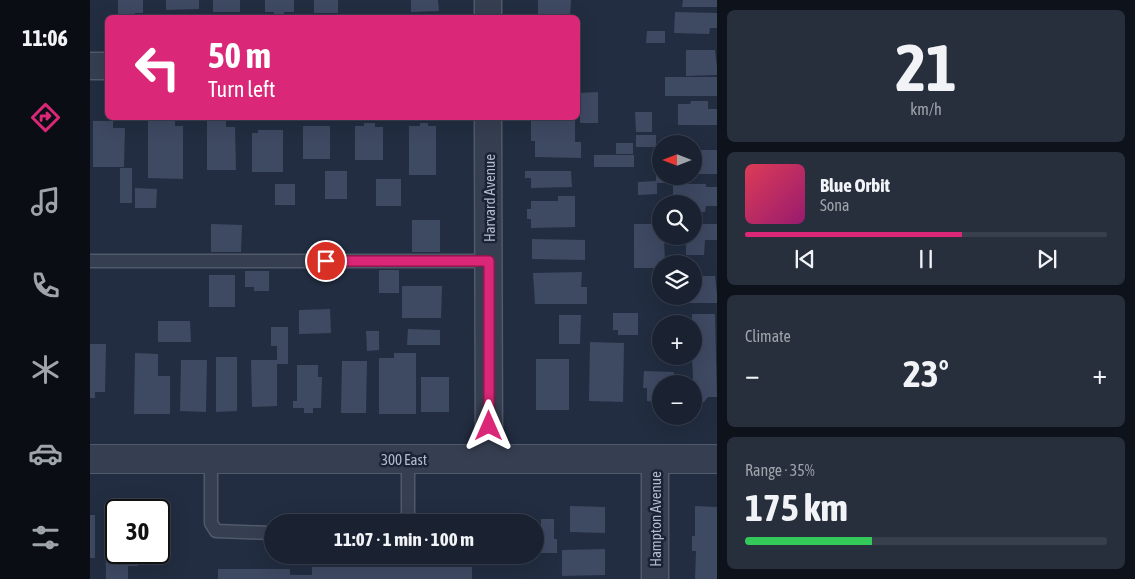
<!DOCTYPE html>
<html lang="en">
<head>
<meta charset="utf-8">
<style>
  body { margin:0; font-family:"Asap Condensed",sans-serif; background:#272f3d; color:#f1f3f6; height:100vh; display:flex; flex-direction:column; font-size:19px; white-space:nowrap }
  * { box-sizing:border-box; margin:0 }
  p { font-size:16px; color:#9fa4ab }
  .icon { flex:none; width:28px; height:28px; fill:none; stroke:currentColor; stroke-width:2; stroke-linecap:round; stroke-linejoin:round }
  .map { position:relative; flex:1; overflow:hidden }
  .sheet { display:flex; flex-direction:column; gap:10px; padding:10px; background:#0e131b; width:418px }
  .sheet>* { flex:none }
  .banner { position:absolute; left:15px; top:15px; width:475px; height:105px; border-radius:8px; box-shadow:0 5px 20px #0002,0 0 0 1px #383f4d; background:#db2777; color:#fff; overflow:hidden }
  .needle { width:32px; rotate:270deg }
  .controls { position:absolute; left:562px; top:135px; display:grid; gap:10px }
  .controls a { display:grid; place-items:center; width:50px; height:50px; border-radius:50%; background:#1a2231; box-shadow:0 5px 20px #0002,0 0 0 1px #383f4d; font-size:25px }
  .speed { position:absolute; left:15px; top:499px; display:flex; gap:10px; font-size:25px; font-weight:700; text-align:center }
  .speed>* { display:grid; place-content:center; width:65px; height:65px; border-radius:50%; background:#1a2231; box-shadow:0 5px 20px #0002,0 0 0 1px #383f4d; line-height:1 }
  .speed .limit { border:2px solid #111; border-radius:8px; background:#fff; color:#111 }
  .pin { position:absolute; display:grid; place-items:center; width:42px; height:42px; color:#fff; margin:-21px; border:2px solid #fff; border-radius:50%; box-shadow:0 1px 5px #0007 }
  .me { position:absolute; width:55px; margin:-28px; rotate:0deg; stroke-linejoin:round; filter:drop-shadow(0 0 4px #0008) }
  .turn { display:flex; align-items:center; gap:18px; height:105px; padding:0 20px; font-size:22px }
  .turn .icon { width:65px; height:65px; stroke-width:2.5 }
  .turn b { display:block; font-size:35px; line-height:42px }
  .big { font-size:38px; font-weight:700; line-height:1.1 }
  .sheet .tile { flex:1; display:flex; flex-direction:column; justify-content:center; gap:8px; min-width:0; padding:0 18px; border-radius:8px; background:#272f3d }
  .sheet .dial { align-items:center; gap:0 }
  .dial b { font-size:65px; line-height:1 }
  .song { display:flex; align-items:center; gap:15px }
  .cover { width:60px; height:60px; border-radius:8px; background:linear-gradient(135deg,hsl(350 70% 55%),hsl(320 70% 35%)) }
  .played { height:5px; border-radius:2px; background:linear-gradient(90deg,#db2777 60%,#383f4d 60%) }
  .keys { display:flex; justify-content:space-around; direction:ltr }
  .heat { display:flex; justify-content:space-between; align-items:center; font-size:28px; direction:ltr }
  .charge { height:8px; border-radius:4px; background:linear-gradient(90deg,#34c759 35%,#383f4d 0) }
  .trip { position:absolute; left:174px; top:514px; width:280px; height:50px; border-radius:25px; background:#1a2231; box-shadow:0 5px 20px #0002,0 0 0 1px #383f4d; font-weight:700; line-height:50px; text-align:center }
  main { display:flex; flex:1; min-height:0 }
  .tab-bar { display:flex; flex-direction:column; width:90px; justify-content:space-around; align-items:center; background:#0a0e14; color:#9fa4ab }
  .tab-bar .icon { width:35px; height:35px }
  .tab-bar .active { color:#db2777 }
  .tab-bar b { font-size:22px; color:#f1f3f6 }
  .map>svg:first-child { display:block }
</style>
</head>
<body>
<main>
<nav class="tab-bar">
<b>11:06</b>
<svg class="icon active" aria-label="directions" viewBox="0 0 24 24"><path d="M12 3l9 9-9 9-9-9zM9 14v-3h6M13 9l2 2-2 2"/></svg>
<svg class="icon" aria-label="music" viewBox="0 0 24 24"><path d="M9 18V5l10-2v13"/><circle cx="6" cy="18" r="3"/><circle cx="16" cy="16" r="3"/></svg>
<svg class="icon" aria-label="phone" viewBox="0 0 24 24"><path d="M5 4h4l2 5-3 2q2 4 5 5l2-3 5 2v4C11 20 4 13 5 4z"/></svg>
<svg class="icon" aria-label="climate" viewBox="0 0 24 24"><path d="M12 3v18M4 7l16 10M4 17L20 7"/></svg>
<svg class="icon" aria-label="car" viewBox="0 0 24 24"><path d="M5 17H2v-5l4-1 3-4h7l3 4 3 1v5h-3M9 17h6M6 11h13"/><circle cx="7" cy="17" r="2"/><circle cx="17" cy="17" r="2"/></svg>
<svg class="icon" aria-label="filters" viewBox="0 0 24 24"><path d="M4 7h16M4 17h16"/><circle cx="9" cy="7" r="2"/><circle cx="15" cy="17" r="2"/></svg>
</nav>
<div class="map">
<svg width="628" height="579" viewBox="0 0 628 579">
  <rect width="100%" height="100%" fill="#222d41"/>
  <g fill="#3e4962">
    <polygon points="28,0 53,0 53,13 45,13 45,16 28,16"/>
    <polygon points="76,0 109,0 109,9 76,10"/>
    <rect x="123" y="0" width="27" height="12"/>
    <polygon points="175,0 204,0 204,12 194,12 194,16 184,16 184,12 175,12"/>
    <rect x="224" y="0" width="24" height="13"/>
    <polygon points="321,0 348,0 349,11 321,12"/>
    <polygon points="448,0 481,0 480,18 448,18"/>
    <polygon points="593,0 628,0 628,7 592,7"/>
    <polygon points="585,12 628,13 628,28 620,28 619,34 584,33"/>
    <polygon points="557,31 575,31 575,43 556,43"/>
    <polygon points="596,50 625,50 628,75 596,76"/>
    <rect x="575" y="77" width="53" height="19"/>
    <polygon points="508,92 508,123 490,123 490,93"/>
    <polygon points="601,101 618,101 618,109 628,109 628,125 588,125 588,104 600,104"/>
    <polygon points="545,112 562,112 562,132 546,132"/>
    <polygon points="58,118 85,118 85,126 93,126 93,179 58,178"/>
    <polygon points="441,118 485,118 485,142 491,142 491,158 445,157 445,141 441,141"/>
    <polygon points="117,119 136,119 136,127 145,127 146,170 117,170"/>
    <polygon points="3,121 23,121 23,128 35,128 34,167 3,167"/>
    <polygon points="274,123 285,123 285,127 293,127 293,160 265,160 265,126 274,126"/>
    <polygon points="330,123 338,123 338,126 346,126 346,175 319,175 319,126 330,126"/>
    <rect x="213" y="126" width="27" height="33"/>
    <polygon points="168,130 193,130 193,172 162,172 162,133 168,133"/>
    <rect x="546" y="135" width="20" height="12"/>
    <rect x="526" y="143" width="17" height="11"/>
    <polygon points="604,150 628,150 627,174 604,174"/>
    <rect x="504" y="155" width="40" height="12"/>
    <rect x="30" y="168" width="12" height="35"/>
    <rect x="235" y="171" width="22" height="28"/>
    <polygon points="435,171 481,171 482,187 441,188 441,178 435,178"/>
    <polygon points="566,175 584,176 584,183 567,183 567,194 548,195 548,182 566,181"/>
    <rect x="286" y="179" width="25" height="27"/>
    <rect x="185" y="184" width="20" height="21"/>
    <polygon points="583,184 616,184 616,187 628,187 628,206 616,206 615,212 604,212 604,204 590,204 590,201 583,201"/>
    <polygon points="45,188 67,189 66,208 45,208"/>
    <polygon points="468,196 485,196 485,227 441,228 441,219 437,219 437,209 441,209 441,201 468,201"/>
    <rect x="322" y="220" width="28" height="32"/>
    <polygon points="121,224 152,225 151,252 121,252"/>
    <polygon points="544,224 571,224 571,236 574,236 575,264 571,264 571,268 544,268"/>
    <polygon points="604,224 628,224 628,240 615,240 614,255 596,255 596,241 589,241 589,236 604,236"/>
    <polygon points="442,239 495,240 495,260 442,259"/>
    <rect x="289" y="270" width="20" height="23"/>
    <polygon points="155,271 179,271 179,291 164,291 164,287 155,287"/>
    <polygon points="492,272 491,287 497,287 497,304 445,304 443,273"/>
    <rect x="119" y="275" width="26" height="32"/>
    <polygon points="604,276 625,276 628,303 597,303 597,296 604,296"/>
    <polygon points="312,286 352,286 351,318 312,318"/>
    <polygon points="240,309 241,333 209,334 209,310"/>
    <polygon points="523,313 548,313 548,335 528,335 528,330 523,330"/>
    <polygon points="602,314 625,314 627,397 618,397 614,402 605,402 604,400 602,356 604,356 604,324 602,324"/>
    <polygon points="469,315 491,315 490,344 469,344"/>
    <polygon points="68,321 100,321 101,342 68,342"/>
    <polygon points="181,327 198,327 198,364 187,364 187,406 162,407 161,360 187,360 187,346 181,346"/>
    <polygon points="318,329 350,330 350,345 317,345"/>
    <polygon points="276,331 289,331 289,350 277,351"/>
    <polygon points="500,342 534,343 533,402 499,401"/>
    <polygon points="0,344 16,344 15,392 5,392 5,398 0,398"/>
    <polygon points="45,353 68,354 68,376 80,376 80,414 44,414"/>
    <polygon points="304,353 326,353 326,414 289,414 289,358 304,358"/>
    <polygon points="126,357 147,357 147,411 126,412"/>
    <rect x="446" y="359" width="33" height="51"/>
    <polygon points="91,360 117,360 116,412 90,411"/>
    <polygon points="252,361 277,361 276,413 251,413"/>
    <polygon points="207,365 228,365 228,377 232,377 231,408 223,408 223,413 214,413 214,408 203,408 203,401 207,401"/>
    <polygon points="554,371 584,372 584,384 571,384 571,407 567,407 567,402 557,401 557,388 553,388"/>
    <rect x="331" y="377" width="28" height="35"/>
    <polygon points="480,506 515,507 515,533 480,532"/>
    <polygon points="605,506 628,507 628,579 605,579 606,551 602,551 602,536 605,536"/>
    <rect x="0" y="515" width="5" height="43"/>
    <polygon points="15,515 26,515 26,552 48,552 48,566 38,566 38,579 16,579"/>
    <polygon points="451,519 464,519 464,539 467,539 467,553 445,553 446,539 451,539"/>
    <polygon points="515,549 515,575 472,576 472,550"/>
    <polygon points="222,567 382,567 382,579 128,579 128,569 200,569 200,575 222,575"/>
  </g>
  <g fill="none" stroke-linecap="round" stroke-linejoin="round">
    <g stroke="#515a6b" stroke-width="15">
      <g id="service">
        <polyline points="0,261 399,261"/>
        <polyline points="121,459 121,523 126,531 182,533"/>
        <polyline points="318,459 318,522"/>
      </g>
    </g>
    <g stroke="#515a6b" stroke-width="29">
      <g id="minor">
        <polyline points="398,0 398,18"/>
        <polyline points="0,66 18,66"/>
        <polyline points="398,118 399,459"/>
        <polyline points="565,459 565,579"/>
      </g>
    </g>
    <g stroke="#515a6b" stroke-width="30">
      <polyline id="tertiary" points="0,459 628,459"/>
    </g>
    <use href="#service" stroke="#363f51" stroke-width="12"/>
    <use href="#minor" stroke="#363f51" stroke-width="26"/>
    <use href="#tertiary" stroke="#363f51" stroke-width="28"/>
  </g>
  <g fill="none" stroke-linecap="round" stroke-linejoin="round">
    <g stroke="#8e194d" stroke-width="12">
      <polyline id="route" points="236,261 399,261 399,426"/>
    </g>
    <use href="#route" stroke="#db2777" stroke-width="9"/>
  </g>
  <g text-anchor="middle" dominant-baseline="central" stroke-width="5" stroke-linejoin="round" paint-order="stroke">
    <g font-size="15" fill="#b3bacb" stroke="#1b2436">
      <text transform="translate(399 198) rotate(-90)">Harvard Avenue</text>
      <text x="314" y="459">300 East</text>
      <text transform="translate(565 519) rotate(-90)">Hampton Avenue</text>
    </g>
  </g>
</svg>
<div class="controls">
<a><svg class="needle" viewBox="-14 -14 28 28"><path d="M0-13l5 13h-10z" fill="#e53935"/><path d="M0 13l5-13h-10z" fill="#9fa4ab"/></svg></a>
<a><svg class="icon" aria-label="search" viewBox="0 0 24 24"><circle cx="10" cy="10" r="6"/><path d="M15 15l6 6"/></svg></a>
<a><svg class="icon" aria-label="layers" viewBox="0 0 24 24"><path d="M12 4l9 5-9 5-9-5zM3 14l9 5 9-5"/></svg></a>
<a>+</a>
<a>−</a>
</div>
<div class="speed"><div class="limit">30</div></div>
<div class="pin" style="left:236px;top:261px;background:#d93025"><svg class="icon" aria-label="arrive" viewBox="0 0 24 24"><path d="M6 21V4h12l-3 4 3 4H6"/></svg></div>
<svg class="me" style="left:399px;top:426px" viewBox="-20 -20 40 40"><path d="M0-17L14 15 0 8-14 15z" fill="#db2777" stroke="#fff" stroke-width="4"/></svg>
<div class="trip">11:07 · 1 min · 100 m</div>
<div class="banner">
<div class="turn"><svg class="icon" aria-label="left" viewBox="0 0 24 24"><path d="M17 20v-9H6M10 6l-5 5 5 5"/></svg><div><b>50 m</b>Turn left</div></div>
</div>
</div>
<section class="sheet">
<div class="tile dial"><b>21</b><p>km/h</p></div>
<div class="tile">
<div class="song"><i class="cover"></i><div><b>Blue Orbit</b><p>Sona</p></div></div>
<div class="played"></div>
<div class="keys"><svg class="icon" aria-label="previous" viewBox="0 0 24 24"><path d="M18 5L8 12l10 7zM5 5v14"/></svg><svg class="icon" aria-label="pause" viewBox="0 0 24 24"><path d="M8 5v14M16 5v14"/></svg><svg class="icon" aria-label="next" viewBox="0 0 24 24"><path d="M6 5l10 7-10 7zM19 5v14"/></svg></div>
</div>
<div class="tile"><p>Climate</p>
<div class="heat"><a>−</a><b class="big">23°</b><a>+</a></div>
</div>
<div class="tile"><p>Range · 35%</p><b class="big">175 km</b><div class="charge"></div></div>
</section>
</main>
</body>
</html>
